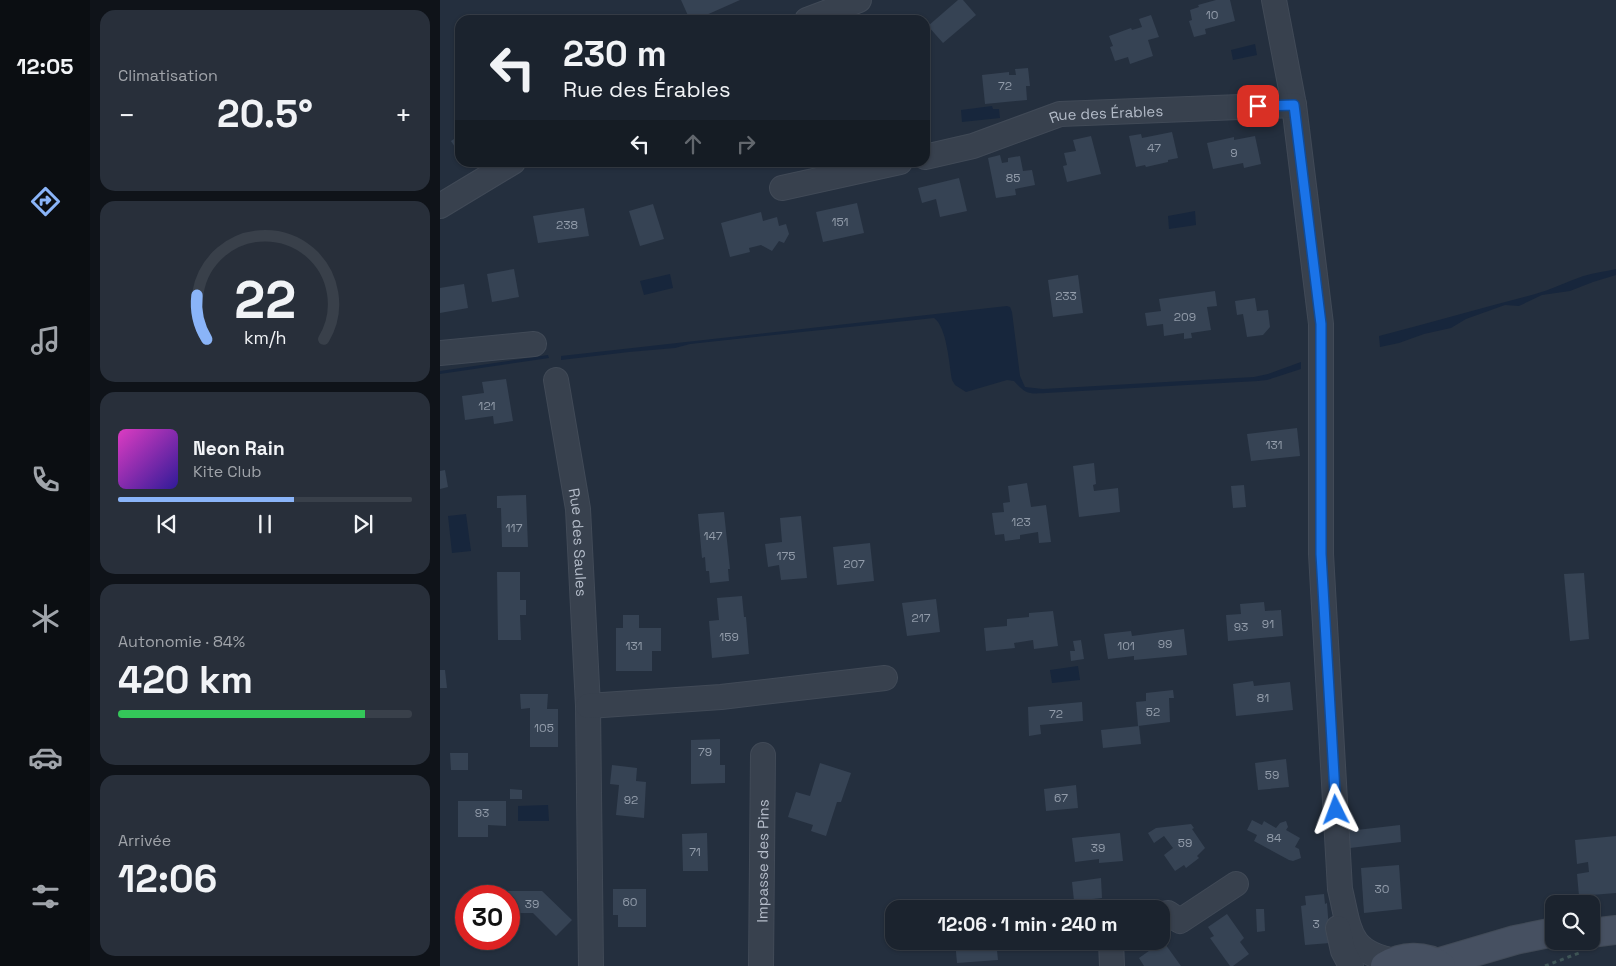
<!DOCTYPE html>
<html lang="fr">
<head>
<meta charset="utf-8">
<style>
  body { margin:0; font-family:"Space Grotesk",sans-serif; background:#282f3a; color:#f1f3f6; height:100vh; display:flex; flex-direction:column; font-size:19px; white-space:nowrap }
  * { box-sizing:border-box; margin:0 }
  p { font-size:16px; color:#a0a4aa }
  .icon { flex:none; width:28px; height:28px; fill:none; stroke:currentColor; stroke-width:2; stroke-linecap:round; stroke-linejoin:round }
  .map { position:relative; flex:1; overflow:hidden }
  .side { display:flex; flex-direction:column; gap:10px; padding:10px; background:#0f1319; width:350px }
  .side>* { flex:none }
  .banner { position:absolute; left:15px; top:15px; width:475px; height:152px; border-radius:15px; box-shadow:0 1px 4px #0004,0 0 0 1px #39404a; background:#1b232e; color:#f1f3f6; overflow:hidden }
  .tools { position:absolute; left:1105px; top:895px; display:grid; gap:10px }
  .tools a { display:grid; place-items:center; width:55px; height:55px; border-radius:10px; background:#1b232e; box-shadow:0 1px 4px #0004,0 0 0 1px #39404a; font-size:25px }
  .speed { position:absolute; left:15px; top:885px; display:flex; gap:10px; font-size:25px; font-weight:700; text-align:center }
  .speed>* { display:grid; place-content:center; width:65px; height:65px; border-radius:50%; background:#1b232e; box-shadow:0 1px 4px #0004,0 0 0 1px #39404a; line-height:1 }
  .speed .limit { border:8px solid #d22; background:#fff; color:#111 }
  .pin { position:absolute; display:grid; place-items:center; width:42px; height:42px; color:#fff; margin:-21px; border-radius:10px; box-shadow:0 2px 8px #0006 }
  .me { position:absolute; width:55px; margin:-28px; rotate:357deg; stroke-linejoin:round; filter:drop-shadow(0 0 4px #0008) }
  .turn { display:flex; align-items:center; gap:18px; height:105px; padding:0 25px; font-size:22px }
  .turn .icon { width:65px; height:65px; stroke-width:2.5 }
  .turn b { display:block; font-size:35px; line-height:42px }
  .lanes { display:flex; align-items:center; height:48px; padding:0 25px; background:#0003; justify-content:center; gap:25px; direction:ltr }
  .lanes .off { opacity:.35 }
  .big { font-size:38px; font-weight:600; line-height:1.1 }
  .side .card { flex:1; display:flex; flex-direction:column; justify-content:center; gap:8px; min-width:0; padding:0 18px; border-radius:15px; background:#282f3a }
  .side .dial { align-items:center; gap:0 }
  .dial svg { height:130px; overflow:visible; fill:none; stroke:#39404a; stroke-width:7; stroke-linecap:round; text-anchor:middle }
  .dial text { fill:#f1f3f6; stroke:none }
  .song { display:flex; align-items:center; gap:15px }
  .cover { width:60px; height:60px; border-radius:8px; background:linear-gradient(135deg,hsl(310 70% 55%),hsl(250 70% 35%)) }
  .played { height:5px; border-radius:2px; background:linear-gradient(90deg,#8ab4f8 60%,#39404a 60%) }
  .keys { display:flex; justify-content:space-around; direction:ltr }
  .heat { display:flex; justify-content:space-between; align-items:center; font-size:28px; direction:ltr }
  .charge { height:8px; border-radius:4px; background:linear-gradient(90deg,#34c759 84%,#39404a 0) }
  .trip { position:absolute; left:445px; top:900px; width:285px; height:50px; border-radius:15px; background:#1b232e; box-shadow:0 1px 4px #0004,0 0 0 1px #39404a; font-weight:600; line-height:50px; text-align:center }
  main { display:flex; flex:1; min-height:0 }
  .tabs { display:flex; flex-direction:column; width:90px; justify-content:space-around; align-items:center; background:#0b0e12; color:#a0a4aa }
  .tabs .icon { width:35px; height:35px }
  .tabs .selected { color:#8ab4f8 }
  .tabs b { font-size:22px; color:#f1f3f6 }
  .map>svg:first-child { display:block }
</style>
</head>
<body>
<main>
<nav class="tabs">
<b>12:05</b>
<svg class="icon selected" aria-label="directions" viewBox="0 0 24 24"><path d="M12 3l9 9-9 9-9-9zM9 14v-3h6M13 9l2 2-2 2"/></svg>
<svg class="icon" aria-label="music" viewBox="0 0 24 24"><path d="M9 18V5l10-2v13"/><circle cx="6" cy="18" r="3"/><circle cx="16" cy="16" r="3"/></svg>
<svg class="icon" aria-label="phone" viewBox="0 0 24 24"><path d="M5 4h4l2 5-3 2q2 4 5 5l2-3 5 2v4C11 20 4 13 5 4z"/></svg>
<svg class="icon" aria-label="climate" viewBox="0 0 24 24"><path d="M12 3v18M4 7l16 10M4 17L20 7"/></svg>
<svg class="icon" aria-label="car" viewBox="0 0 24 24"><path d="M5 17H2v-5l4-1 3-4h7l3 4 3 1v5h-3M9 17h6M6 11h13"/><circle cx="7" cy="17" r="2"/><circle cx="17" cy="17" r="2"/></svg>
<svg class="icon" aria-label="filters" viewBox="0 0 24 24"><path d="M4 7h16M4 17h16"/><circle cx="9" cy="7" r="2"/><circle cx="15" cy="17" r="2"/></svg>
</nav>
<section class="side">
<div class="card"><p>Climatisation</p>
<div class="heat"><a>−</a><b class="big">20.5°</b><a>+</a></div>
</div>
<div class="card dial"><svg viewBox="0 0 100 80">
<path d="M14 69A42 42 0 1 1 86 69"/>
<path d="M14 69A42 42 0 0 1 8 42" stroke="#8ab4f8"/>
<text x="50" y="56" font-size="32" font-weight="700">22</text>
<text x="50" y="72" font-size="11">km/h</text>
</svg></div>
<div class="card">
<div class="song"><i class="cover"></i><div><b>Neon Rain</b><p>Kite Club</p></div></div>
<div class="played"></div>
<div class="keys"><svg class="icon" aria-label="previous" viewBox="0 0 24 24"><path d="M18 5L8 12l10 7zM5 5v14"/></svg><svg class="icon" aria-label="pause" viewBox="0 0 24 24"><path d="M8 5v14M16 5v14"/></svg><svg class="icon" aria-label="next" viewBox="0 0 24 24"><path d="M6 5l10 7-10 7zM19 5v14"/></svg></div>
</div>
<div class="card"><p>Autonomie · 84%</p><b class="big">420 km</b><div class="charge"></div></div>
<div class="card"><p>Arrivée</p><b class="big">12:06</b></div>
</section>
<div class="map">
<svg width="1176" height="966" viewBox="0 0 1176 966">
  <rect width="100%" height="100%" fill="#242f3e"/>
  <g fill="#17263c">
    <polygon points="815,44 817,55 793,60 791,50"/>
    <polygon points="552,106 553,109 559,109 560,118 522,122 521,110"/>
    <polygon points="755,211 756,225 729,229 728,216"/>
    <path d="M1176,269V275L1153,282L1130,291L1102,295L1079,306L1065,305L1026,319L1011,328L984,334L959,343L940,347L939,336C989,323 1038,309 1088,296C1105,292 1122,284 1138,278C1150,273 1164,272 1176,269Z"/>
    <polygon points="230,274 233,288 204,295 200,281"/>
    <path d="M567,306L570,307L572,312L580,376L585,387L603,389L814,377L828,374L861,362V369L827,380L818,381L606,393C588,394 586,394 574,381L567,380L526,392L515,385L512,380C509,364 507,327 494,318L250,344L235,348L189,352L121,360V356Z"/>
    <polygon points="108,355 109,358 0,374 0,371"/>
    <polygon points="26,514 31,551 12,553 8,516"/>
    <polygon points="638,666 640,680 612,683 610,670"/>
    <polygon points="108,805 109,821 78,821 78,806"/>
  </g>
  <g fill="#364354">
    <polygon points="241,0 300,0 255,20 250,20"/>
    <polygon points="518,0 523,0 536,15 503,43 488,26"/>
    <polygon points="776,0 790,0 795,21 765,29 766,34 754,37 749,21 752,20 750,10 759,7 758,5"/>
    <polygon points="711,15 719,37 708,40 713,56 690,64 688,57 675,61 670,47 673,46 669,36 691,28 692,30 702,27 699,19"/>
    <polygon points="588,68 590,86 586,86 587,100 545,104 542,75 569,72 569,75 576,75 575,69"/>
    <polygon points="732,132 738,158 728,160 728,162 706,167 705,165 696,167 689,136 701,134 702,138"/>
    <polygon points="20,135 20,155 11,141"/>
    <polygon points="651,136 661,174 627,182 623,166 627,165 624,153 636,151 633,140"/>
    <polygon points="815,136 821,164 804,168 803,163 773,169 767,143 794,137 794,140"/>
    <polygon points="560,155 562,163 568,162 568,158 580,156 583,171 592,170 595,185 575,189 576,195 556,198 548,158"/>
    <polygon points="519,178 527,211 500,217 496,199 482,203 478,188"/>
    <polygon points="417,203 424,233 383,242 376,212"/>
    <polygon points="213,204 224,239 200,246 189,211"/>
    <polygon points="144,208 149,236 98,243 93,216"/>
    <polygon points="321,212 323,221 337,217 339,226 346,224 349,234 344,243 339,241 332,251 321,245 309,248 310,252 290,257 281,223"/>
    <polygon points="74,269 79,297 52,302 47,274"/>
    <polygon points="638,275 643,313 613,317 608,280"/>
    <polygon points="24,284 28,308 0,313 0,288"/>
    <polygon points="775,291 777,306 767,307 771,330 751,333 752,338 744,339 744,333 724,336 723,324 707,326 705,313 721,311 719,299"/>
    <polygon points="815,298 817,311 828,310 830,327 823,335 807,337 803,314 797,315 795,301"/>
    <polygon points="66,379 73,421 54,424 53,416 25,420 22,396 44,393 42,382"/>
    <polygon points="857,428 860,456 811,461 807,434"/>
    <polygon points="654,463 656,484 653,485 654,491 678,488 680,512 639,517 633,466"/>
    <polygon points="5,470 8,487 0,489 0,471"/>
    <polygon points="587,483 591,507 606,505 611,542 599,543 598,532 580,535 580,539 565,541 564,534 555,535 552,513 564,512 563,503 570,502 568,486"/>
    <polygon points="804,485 806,507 793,508 791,486"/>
    <polygon points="86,495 88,547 62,547 61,508 57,508 57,496"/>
    <polygon points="284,512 290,569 288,569 289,581 270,583 269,571 266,571 265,557 262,558 258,514"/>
    <polygon points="361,516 367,578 341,580 339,565 328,567 325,544 342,542 340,518"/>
    <polygon points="430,543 434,581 397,585 393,547"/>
    <polygon points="57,572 80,572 80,600 86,600 86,615 80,615 81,640 58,640"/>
    <polygon points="1144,573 1149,639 1130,641 1124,574"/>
    <polygon points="302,596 304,617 306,617 309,654 272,658 269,621 279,620 277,598"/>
    <polygon points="496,599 500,632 467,636 462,603"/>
    <polygon points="824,602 825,611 841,610 843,636 788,641 786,615 801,614 800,604"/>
    <polygon points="613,611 618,646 594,649 593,640 574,643 575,648 546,651 544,628 567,626 567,619 589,617 589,613"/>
    <polygon points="183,615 199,615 199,628 221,628 221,651 212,651 212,671 176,671 176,628 183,628"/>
    <polygon points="744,629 747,655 694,660 694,656 668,659 664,634 691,631 692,636"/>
    <polygon points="641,640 644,659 631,661 630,651 635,651 633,641"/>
    <polygon points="0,670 5,670 7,688 0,688"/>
    <polygon points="813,681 814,686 850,682 853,710 796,716 793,684"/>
    <polygon points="733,690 734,698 729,698 730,722 698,726 696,702 706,701 706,693"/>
    <polygon points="80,694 108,694 107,709 118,709 118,747 90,747 90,708 81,709"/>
    <polygon points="642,702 643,721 600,725 601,734 589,736 588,707"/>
    <polygon points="699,726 701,744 663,748 661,730"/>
    <polygon points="280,739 280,765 285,765 285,783 251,784 251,740"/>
    <polygon points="10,753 28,753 28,770 11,770"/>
    <polygon points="846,759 849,787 818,790 815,763"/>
    <polygon points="380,763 411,773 401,802 397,802 386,836 371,831 373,825 348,817 356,792 370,796"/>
    <polygon points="172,765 197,768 196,781 206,782 204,818 176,815 179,785 170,784"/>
    <polygon points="636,785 638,808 606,811 604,789"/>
    <polygon points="70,789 82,790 82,799 70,799"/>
    <polygon points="18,801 66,801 66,826 48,825 48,837 18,837"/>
    <polygon points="812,820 822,825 824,821 836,828 840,823 846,821 848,827 846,830 860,838 855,847 859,849 861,858 853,861 849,860 814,841 817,835 807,830"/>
    <polygon points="751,824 754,828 752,829 765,848 757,856 759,858 746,868 744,865 735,871 724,855 733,848 724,836 714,843 708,833 716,828"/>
    <polygon points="960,825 961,842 910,848 908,831"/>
    <polygon points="267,833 268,871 243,871 242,834"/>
    <polygon points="680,833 683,861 659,863 659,859 635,862 632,838"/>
    <polygon points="1176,836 1176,893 1139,896 1137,874 1149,872 1148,862 1137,864 1135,840"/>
    <polygon points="959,865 962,909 924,913 921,868"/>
    <polygon points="661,878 662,898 634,901 632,882"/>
    <polygon points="173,889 206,889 206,927 178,927 178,915 173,915"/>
    <polygon points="58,891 102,891 132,920 116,936 93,913 78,913 69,922 69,896 58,896"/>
    <polygon points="884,894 885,904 887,903 890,943 865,945 861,906 866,905 865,896"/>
    <polygon points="816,909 824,909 825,931 817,932"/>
    <polygon points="787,914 804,938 800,942 809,954 793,966 790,966 770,938 774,936 768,927"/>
    <polygon points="515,941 556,941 558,960 517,963"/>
    <polygon points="723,941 741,966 704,966 699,958"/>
  </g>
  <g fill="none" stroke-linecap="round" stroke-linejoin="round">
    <g stroke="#414a57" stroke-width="26">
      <g id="minor">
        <path d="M834,0L854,105L881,324V554L900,889C910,930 907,952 955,961"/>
        <polyline points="367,20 419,0"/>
        <path id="s1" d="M485,157L533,146L620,114L854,105"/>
        <polyline points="342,188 460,162"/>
        <polyline points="0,206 73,162"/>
        <polyline points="0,353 94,344"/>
        <path id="s2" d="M116,380L138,509L148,706L151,966"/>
        <polyline points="148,706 281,697 445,678"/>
        <polyline points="721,914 728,913 740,921 796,884"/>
        <polyline points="898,928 903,951 911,966"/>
        <polyline points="671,941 672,966"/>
        <path id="s3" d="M321,966L323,755"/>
      </g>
    </g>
    <g stroke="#414a57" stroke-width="30">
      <g id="secondary">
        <polyline points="1151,933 1176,930"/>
        <polyline points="997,963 1075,940 1114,932"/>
        <path d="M945,966C962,956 984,954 1001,966"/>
      </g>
    </g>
    <polyline stroke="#3f5557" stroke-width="3" stroke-dasharray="4 4" stroke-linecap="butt" points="1105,966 1139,953"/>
    <use href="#minor" stroke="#38414e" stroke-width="24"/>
    <use href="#secondary" stroke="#465061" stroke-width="28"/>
  </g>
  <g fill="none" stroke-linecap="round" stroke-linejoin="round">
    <g stroke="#114b97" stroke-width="12">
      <polyline id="route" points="818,106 854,105 881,324 881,554 896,810"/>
    </g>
    <use href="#route" stroke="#1a73e8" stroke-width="9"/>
  </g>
  <g text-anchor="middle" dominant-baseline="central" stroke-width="5" stroke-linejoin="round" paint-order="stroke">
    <g font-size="12" fill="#929caa">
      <text x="772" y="15">10</text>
      <text x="565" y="86">72</text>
      <text x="714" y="148">47</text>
      <text x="794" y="153">9</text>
      <text x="573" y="178">85</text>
      <text x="400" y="222">151</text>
      <text x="127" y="225">238</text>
      <text x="626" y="296">233</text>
      <text x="745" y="317">209</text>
      <text x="47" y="406">121</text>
      <text x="834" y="445">131</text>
      <text x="581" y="522">123</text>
      <text x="74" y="528">117</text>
      <text x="273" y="536">147</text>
      <text x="346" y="556">175</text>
      <text x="414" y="564">207</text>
      <text x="481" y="618">217</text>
      <text x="828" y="624">91</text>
      <text x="801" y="627">93</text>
      <text x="289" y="637">159</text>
      <text x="725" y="644">99</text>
      <text x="194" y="646">131</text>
      <text x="686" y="646">101</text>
      <text x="823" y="698">81</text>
      <text x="713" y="712">52</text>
      <text x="616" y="714">72</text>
      <text x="104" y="728">105</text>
      <text x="265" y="752">79</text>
      <text x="832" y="775">59</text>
      <text x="621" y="798">67</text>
      <text x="191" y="800">92</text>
      <text x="42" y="813">93</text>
      <text x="834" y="838">84</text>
      <text x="745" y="843">59</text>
      <text x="658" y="848">39</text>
      <text x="255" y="852">71</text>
      <text x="942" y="889">30</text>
      <text x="190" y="902">60</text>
      <text x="92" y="904">39</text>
      <text x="876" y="924">3</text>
    </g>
    <g font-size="15" fill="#b4bcc9" stroke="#1d2633">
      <text stroke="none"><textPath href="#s1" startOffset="188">Rue des Érables</textPath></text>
      <text stroke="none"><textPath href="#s2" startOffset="164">Rue des Saules</textPath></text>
      <text stroke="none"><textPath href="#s3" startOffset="105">Impasse des Pins</textPath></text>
    </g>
  </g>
</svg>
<div class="tools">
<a><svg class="icon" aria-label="search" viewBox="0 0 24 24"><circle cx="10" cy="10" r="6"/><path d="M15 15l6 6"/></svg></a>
</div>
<div class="speed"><div class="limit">30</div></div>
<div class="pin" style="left:818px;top:106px;background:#d93025"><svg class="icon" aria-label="arrive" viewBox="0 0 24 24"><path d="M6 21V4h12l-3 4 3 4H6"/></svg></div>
<svg class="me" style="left:896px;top:810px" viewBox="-20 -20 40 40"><path d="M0-17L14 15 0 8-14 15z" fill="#1a73e8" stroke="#fff" stroke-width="4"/></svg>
<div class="trip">12:06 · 1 min · 240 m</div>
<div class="banner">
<div class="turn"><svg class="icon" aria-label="left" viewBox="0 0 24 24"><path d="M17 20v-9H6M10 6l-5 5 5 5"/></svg><div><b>230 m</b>Rue des Érables</div></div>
<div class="lanes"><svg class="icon" aria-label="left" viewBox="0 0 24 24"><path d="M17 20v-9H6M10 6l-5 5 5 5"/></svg><svg class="icon off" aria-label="ahead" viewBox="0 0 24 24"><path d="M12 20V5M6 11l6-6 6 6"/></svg><svg class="icon off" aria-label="right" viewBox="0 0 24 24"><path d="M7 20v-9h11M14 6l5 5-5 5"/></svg></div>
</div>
</div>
</main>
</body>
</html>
